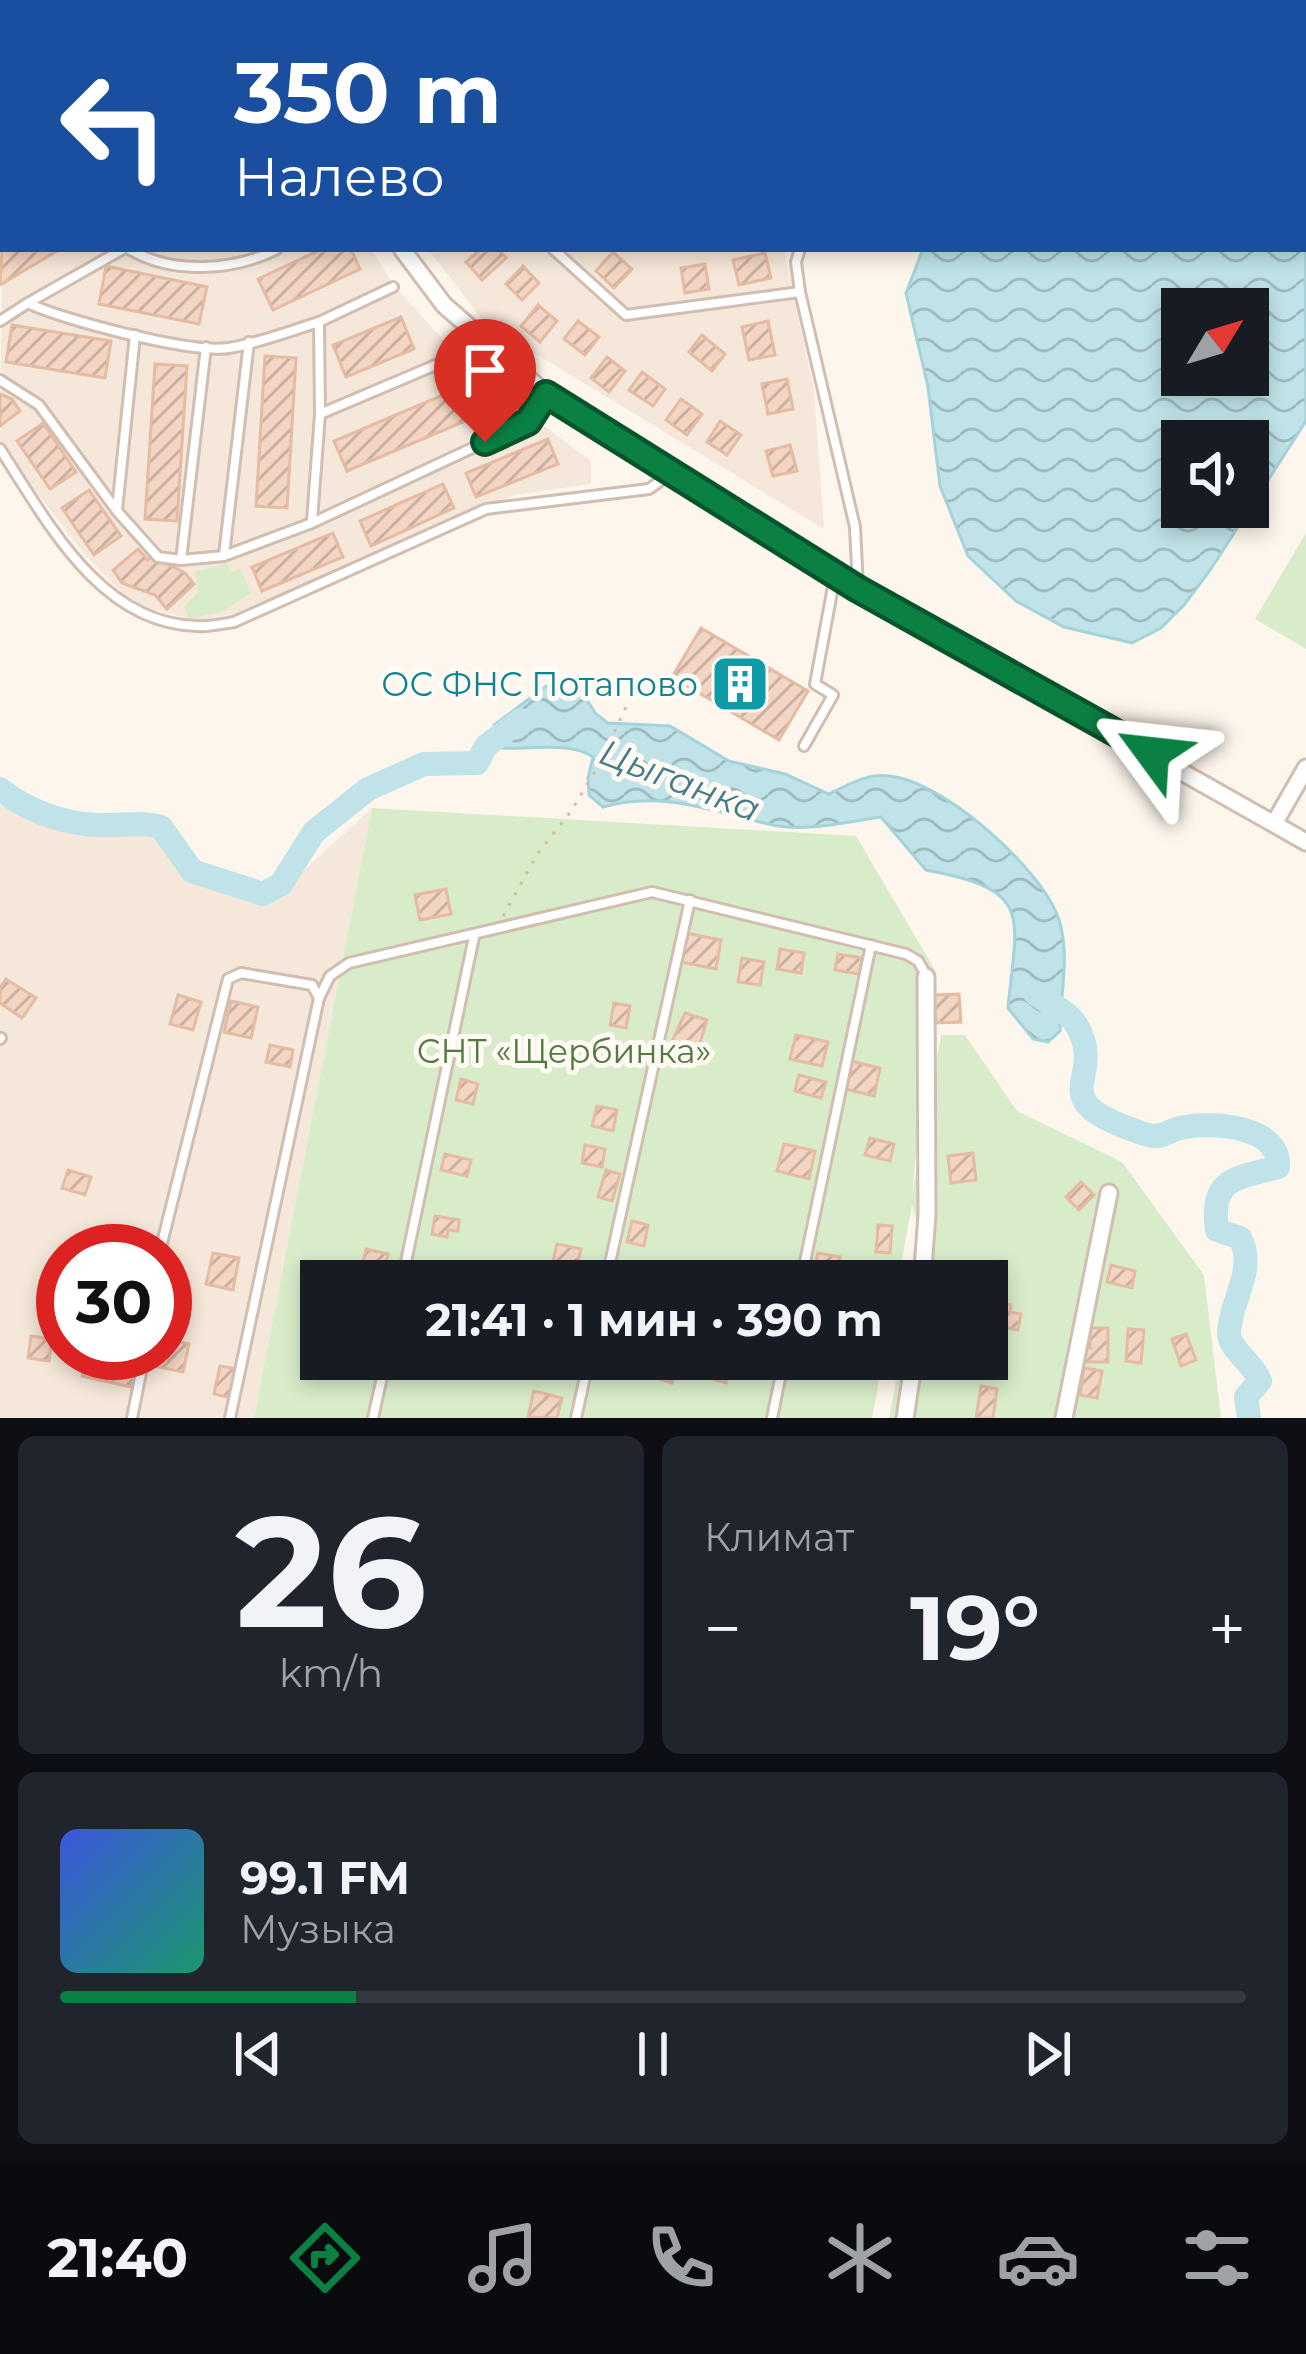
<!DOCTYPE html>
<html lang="ru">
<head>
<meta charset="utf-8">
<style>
  body { margin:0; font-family:Montserrat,sans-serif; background:#20242c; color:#f1f3f6; height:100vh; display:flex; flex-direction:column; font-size:45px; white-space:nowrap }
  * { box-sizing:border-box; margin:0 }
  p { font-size:39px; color:#9ea1a6 }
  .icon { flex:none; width:66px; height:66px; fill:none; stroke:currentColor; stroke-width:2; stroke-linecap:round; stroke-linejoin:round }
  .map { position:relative; height:1418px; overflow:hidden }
  .panel { display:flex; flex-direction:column; gap:18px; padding:18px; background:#0d0f14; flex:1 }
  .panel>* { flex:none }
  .guide { position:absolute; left:0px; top:0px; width:1308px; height:252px; box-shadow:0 6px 18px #0003; background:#1a4fa0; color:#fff; overflow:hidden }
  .needle { width:78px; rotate:52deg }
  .buttons { position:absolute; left:1161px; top:288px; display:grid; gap:24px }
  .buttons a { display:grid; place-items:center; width:108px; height:108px; border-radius:0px; background:#171b24; box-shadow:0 6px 18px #0003; font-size:60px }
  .speed { position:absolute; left:36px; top:1224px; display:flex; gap:24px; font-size:60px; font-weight:700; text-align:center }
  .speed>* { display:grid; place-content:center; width:156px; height:156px; border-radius:50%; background:#171b24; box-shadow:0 6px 18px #0003; line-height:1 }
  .speed .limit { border:18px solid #d22; background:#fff; color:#111 }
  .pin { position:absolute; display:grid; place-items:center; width:102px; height:102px; color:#fff; margin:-123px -51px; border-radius:50% 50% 50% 0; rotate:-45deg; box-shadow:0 0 12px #0007 }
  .pin .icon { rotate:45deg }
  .me { position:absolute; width:132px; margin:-66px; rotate:300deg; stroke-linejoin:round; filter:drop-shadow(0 0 9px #0008) }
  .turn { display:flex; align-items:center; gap:42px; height:252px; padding:0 36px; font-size:54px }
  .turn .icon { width:156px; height:156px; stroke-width:2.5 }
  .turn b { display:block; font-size:84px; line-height:102px }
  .big { font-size:90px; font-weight:700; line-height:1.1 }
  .panel .tile { flex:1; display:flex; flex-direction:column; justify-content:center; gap:18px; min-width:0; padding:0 42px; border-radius:18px; background:#20242c }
  .panel .dial { align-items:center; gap:0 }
  .dial b { font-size:156px; line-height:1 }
  .song { display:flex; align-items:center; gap:36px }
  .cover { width:144px; height:144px; border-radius:18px; background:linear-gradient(135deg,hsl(230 70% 55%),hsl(160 70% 35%)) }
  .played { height:12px; border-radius:6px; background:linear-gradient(90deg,#0b8043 25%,#363941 25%) }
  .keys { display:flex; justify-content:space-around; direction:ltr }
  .heat { display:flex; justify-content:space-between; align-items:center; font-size:66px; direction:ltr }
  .panel .tiles { flex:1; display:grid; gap:18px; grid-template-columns:1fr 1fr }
  .tile:last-child { grid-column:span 2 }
  .trip { position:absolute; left:300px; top:1260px; width:708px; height:120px; border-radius:0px; background:#171b24; box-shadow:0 6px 18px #0003; font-weight:700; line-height:120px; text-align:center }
  .tab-bar { display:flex; height:192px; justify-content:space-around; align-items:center; background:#090b0e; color:#9ea1a6 }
  .tab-bar .icon { width:84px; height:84px }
  .tab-bar .selected { color:#0b8043 }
  .tab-bar b { font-size:54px; color:#f1f3f6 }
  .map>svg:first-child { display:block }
</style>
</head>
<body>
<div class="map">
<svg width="1306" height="1418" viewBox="0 0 1306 1418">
  <defs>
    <pattern id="water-waves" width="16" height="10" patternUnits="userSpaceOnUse" patternTransform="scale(3)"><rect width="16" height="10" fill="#bfe3e8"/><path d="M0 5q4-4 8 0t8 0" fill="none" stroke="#a0bbbe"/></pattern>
    <pattern id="building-hatch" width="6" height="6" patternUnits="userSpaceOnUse" patternTransform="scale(3)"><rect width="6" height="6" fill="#f3d5c3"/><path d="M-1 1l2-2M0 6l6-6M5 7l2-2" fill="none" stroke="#cab0a1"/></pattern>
  </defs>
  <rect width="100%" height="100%" fill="#fdf6ec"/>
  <g fill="#f5e8da" fill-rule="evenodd">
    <polygon points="307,0 1011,0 303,3"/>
    <polygon points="3,167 3,249 371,249 394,286 477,376 591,461 591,484 515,495 236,613 199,622 132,603 84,554 0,445"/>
    <polygon points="428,249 784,249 814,391 824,529 485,323"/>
    <path d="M0,806L95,832L154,833L184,875L268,903L372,808L254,1418H0ZM63,1251H165V1353H63Z"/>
  </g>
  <g fill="#d8ecc9">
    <polygon points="1306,533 1306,649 1255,619"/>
    <polygon points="228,563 230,572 240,569 251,593 221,612 189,619 184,607 198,592 195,572"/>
    <polygon points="372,808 856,836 935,970 912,1194 941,1035 965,1035 1017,1111 1122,1162 1204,1275 1221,1418 889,1418 900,1359 987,1359 987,1281 914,1281 921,1238 912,1205 898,1281 321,1281 321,1359 883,1359 872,1418 254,1418"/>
  </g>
  <g fill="url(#water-waves)" stroke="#a5d3da" stroke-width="3" fill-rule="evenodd">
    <path d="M1305,164L1306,421L1211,569L1184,605L1161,628L1132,643L1064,627L1016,601L968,556L940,486L928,387L906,293L923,249H1305ZM1182,309H1248V375H1182ZM1248,441V507H1182V441Z"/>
    <path d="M546,686L583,694L596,714L608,723L670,726L729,761L785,774L829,794C848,785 867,773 889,776C943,781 1035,864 1056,912C1072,948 1060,993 1060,1031L1048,1042L1033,1039L1008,1008C1017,914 1034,890 926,870L881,817C846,822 803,833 768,824C712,811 661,790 603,807L589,795L588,778L593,757C569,741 530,750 501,748L494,739V725Z"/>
  </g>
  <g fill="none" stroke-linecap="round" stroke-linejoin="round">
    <g stroke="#bfe3e8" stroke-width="24">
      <path d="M0,789C27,811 66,825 102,825C122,826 141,821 161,827L192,871L263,894L281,884L314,832L368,789L424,764L477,763L486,746L520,720"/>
      <path d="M1034,992C1048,1005 1068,1010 1077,1026C1108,1081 1039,1097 1136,1131C1139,1132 1150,1136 1154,1136C1164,1137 1170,1130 1180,1128C1210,1121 1281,1125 1278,1167C1238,1178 1209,1177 1217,1230L1240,1238C1257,1270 1230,1300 1229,1333C1229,1350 1253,1362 1260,1381L1246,1397L1249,1418"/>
    </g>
  </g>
  <g fill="url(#building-hatch)" stroke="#e6bba3" stroke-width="3">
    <polygon points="3,229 3,249 60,249 0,285"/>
    <polygon points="322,249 351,249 360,269 273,310 258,279"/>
    <polygon points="481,249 498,249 506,258 482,280 466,262"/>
    <polygon points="613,252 632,269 614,288 596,271"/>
    <polygon points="765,253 771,278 739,285 733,260"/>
    <polygon points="705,264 709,289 685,293 681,268"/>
    <polygon points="106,266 207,287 199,324 99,304"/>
    <polygon points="523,266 539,283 522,300 506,284"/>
    <polygon points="538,305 557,321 540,342 521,326"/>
    <polygon points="401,317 414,349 346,377 333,345"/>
    <polygon points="578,321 599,337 585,355 564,339"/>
    <polygon points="768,321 775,355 749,360 742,327"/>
    <polygon points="12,325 111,341 105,378 6,362"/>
    <polygon points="702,335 725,354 712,371 689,352"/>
    <polygon points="265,356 296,358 287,508 256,506"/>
    <polygon points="607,357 625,371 609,392 591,378"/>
    <polygon points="155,364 187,366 177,521 145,519"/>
    <polygon points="642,372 665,389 653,406 629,390"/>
    <polygon points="787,379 793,409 768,414 762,384"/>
    <polygon points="469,384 482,414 347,471 334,441"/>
    <polygon points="0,394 12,399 20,411 0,426"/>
    <polygon points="681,399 702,414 687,435 666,420"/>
    <polygon points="720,421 741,435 727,455 707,442"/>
    <polygon points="43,423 76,472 50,489 17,441"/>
    <polygon points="548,439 558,464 476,497 466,473"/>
    <polygon points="790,445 797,471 773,476 766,451"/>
    <polygon points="443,484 454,508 371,546 360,521"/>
    <polygon points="89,490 121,536 94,555 62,508"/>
    <polygon points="333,533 343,557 262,591 252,567"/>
    <polygon points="138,549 148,560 152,556 185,573 194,584 167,609 155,595 122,583 113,570"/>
    <polygon points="701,628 808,691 779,740 672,677"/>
    <polygon points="446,889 451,914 420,920 415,895"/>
    <polygon points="686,933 721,940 716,969 681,962"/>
    <polygon points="780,949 804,953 801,973 777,969"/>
    <polygon points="838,954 862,958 859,974 835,970"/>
    <polygon points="742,958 764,962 760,985 738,982"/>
    <polygon points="6,979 36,998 22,1018 0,1003 0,988"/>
    <polygon points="959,994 961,1022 936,1023 934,995"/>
    <polygon points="178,995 201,1002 193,1030 170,1024"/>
    <polygon points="231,1001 258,1007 251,1038 224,1032"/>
    <polygon points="614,1003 630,1006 626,1028 610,1025"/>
    <polygon points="685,1013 707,1020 698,1049 672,1041"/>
    <polygon points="796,1035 828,1042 822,1066 790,1059"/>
    <polygon points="270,1045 293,1050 290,1067 266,1062"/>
    <polygon points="851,1061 880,1068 874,1096 845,1089"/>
    <polygon points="799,1075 826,1082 821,1098 795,1091"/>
    <polygon points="461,1079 478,1084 473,1104 456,1100"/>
    <polygon points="597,1106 617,1110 613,1131 592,1126"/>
    <polygon points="870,1138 894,1144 890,1161 865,1155"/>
    <polygon points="784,1144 815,1151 809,1179 777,1171"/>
    <polygon points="585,1145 605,1149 602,1167 582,1163"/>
    <polygon points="973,1153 976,1180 951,1183 948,1156"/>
    <polygon points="445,1154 471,1160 467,1176 441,1170"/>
    <polygon points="68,1170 91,1177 85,1195 62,1188"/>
    <polygon points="606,1170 620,1174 612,1201 598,1197"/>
    <polygon points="1081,1182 1094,1195 1079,1210 1066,1197"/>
    <polygon points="435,1216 459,1220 458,1231 448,1230 447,1237 432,1234"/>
    <polygon points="632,1221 648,1225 644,1246 627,1242"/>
    <polygon points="878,1225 892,1226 890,1253 876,1252"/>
    <polygon points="557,1244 581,1249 577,1266 553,1261"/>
    <polygon points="366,1249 388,1254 384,1273 362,1268"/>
    <polygon points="213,1253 239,1258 233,1290 206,1284"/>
    <polygon points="818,1253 840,1257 836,1276 814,1271"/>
    <polygon points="1111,1265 1135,1271 1132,1288 1107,1282"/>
    <polygon points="989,1301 1011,1305 1010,1312 1021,1314 1018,1330 1007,1328 1005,1336 987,1333"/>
    <polygon points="1090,1328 1108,1328 1108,1362 1081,1362 1081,1348 1090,1348"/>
    <polygon points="1128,1329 1144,1330 1141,1363 1126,1361"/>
    <polygon points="1186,1334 1196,1360 1181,1366 1172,1339"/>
    <polygon points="31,1336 52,1339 49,1361 28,1358"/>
    <polygon points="165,1339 189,1344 183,1372 154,1366 156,1353 165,1353"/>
    <polygon points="100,1353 127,1353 124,1368 135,1371 131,1387 82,1376 85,1362 98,1365"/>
    <polygon points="330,1359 358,1359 356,1374 328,1370"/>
    <polygon points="662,1359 679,1359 672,1383 657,1378"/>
    <polygon points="710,1359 732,1362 726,1383 705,1377"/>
    <polygon points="220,1366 237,1369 231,1398 214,1394"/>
    <polygon points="1084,1368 1102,1371 1097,1398 1080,1395"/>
    <polygon points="981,1386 997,1389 993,1418 976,1418"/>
    <polygon points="534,1391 562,1398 557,1418 528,1417"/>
  </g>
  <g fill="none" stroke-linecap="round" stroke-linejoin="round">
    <g stroke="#d1beb0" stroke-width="14">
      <g id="service">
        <polyline points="535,0 538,3"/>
        <polyline points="773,0 778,3"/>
        <polyline points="791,3 795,0"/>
        <polyline points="1018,3 1020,0"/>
        <polyline points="0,213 3,211"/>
        <path d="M129,249C172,275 234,271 277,249"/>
        <polyline points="553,249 626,315 800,292"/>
        <polyline points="800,249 796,262 800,292 855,527 858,588"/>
        <polyline points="28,303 123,249"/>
        <path d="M0,321L28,303C62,320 193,354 229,348C259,343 290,331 319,322L320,414L312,521"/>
        <polyline points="319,322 393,287"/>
        <polyline points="0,380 39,405 117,511 158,557 181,560 224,556 312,523 528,422 545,395"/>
        <polyline points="320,414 438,364"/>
        <path d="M0,449C46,519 99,624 197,626C209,627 222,624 234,622L486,509L649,489L670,474"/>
        <polyline points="117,510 135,335"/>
        <polyline points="224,555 249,342"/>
        <polyline points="181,560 206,347"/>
        <polyline points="804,746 833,695 815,684 835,576"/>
        <polyline points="319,998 330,976 349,963 652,892 906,954 918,961 926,975"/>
        <polyline points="0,1039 1,1038"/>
        <polyline points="160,1251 228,979 241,973 312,985 319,998 230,1418"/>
        <polyline points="402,1281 474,937"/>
        <polyline points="606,1281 690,900"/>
        <polyline points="801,1281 871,945"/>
        <polyline points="132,1418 145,1353"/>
        <polyline points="373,1418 386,1359"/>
        <polyline points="576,1418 589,1359"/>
        <polyline points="772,1418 784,1359"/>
      </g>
    </g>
    <g stroke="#d1beb0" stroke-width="21">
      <g id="minor">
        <polyline points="164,0 165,3"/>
        <polyline points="7,3 11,0"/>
        <polyline points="266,3 270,0"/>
        <polyline points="0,158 3,156"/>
        <polyline points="402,249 444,305 546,394 858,589 1306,842"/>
        <polyline points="1275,822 1306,768"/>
        <polyline points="922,1281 927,1215 926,977"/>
        <polyline points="905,1418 914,1359"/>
        <polyline points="1064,1418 1109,1193"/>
      </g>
    </g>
    <polyline stroke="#d9b8a5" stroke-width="3" stroke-dasharray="3 9" stroke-linecap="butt" points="503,916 538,853 572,810 598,766 637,684"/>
    <use href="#service" stroke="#fff" stroke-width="8"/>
    <use href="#minor" stroke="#fff" stroke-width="15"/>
  </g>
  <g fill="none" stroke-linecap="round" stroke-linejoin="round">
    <g stroke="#07532c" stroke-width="30">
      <polyline id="route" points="485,442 528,422 546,394 858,589 1152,753"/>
    </g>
    <use href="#route" stroke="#0b8043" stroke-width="21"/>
  </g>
  <defs>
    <g id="building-square" transform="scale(3)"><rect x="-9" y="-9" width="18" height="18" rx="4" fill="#0f9aa8" stroke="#fffaf3"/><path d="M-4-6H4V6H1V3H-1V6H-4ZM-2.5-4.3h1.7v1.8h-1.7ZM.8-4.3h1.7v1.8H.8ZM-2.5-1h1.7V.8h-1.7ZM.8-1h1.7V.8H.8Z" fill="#fff"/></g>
  </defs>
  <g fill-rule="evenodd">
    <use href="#building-square" x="740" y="684"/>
  </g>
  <g text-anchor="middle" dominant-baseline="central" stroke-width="10" stroke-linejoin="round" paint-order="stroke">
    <g font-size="33" fill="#0d838f" stroke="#fffaf3" text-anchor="end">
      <text x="698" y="684">ОС ФНС Потапово</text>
    </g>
    <g font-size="33" fill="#537a41" stroke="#fffaf3">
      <text x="564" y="1051">СНТ «Щербинка»</text>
    </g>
    <g font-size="36" font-style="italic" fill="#437c86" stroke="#fffaf3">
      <text transform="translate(680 780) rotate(21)">Цыганка</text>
    </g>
  </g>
</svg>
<div class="buttons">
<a><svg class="needle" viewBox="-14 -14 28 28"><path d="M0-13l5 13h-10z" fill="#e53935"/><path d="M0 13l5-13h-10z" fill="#9ea1a6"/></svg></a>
<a><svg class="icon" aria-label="sound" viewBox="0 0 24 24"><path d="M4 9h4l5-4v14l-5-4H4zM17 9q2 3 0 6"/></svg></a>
</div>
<div class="speed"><div class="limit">30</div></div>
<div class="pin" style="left:485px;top:442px;background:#d93025"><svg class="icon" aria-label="arrive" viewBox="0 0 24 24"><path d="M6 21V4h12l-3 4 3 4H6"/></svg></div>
<svg class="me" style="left:1152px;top:753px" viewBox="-20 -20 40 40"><path d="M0-17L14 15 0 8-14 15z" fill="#0b8043" stroke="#fff" stroke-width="4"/></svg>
<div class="trip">21:41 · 1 мин · 390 m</div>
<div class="guide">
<div class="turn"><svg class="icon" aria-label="left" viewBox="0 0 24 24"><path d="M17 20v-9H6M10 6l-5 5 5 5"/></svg><div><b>350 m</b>Налево</div></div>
</div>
</div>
<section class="panel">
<div class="tiles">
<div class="tile dial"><b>26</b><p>km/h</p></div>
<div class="tile"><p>Климат</p>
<div class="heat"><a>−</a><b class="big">19°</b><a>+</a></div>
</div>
<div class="tile">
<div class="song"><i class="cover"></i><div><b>99.1 FM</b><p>Музыка</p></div></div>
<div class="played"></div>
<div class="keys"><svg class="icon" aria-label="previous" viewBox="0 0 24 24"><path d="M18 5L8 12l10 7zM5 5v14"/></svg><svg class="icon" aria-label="pause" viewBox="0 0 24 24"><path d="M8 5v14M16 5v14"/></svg><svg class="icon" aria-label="next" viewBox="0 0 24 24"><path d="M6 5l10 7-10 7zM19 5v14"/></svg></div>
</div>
</div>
</section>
<nav class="tab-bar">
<b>21:40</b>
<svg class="icon selected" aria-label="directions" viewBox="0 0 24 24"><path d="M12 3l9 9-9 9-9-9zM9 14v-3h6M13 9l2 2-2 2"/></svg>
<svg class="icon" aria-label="music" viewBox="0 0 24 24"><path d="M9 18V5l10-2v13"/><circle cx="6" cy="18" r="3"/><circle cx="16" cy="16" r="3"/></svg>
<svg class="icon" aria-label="phone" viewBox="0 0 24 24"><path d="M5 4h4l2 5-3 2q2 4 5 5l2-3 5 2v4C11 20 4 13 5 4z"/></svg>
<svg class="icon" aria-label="climate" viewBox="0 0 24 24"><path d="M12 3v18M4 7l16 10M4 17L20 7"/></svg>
<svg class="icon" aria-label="car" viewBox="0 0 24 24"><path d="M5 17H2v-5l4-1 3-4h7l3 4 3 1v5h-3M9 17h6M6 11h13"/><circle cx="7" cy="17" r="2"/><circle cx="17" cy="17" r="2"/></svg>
<svg class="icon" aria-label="filters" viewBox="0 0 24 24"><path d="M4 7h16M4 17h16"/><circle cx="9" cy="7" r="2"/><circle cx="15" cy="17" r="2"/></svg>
</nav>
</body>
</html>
